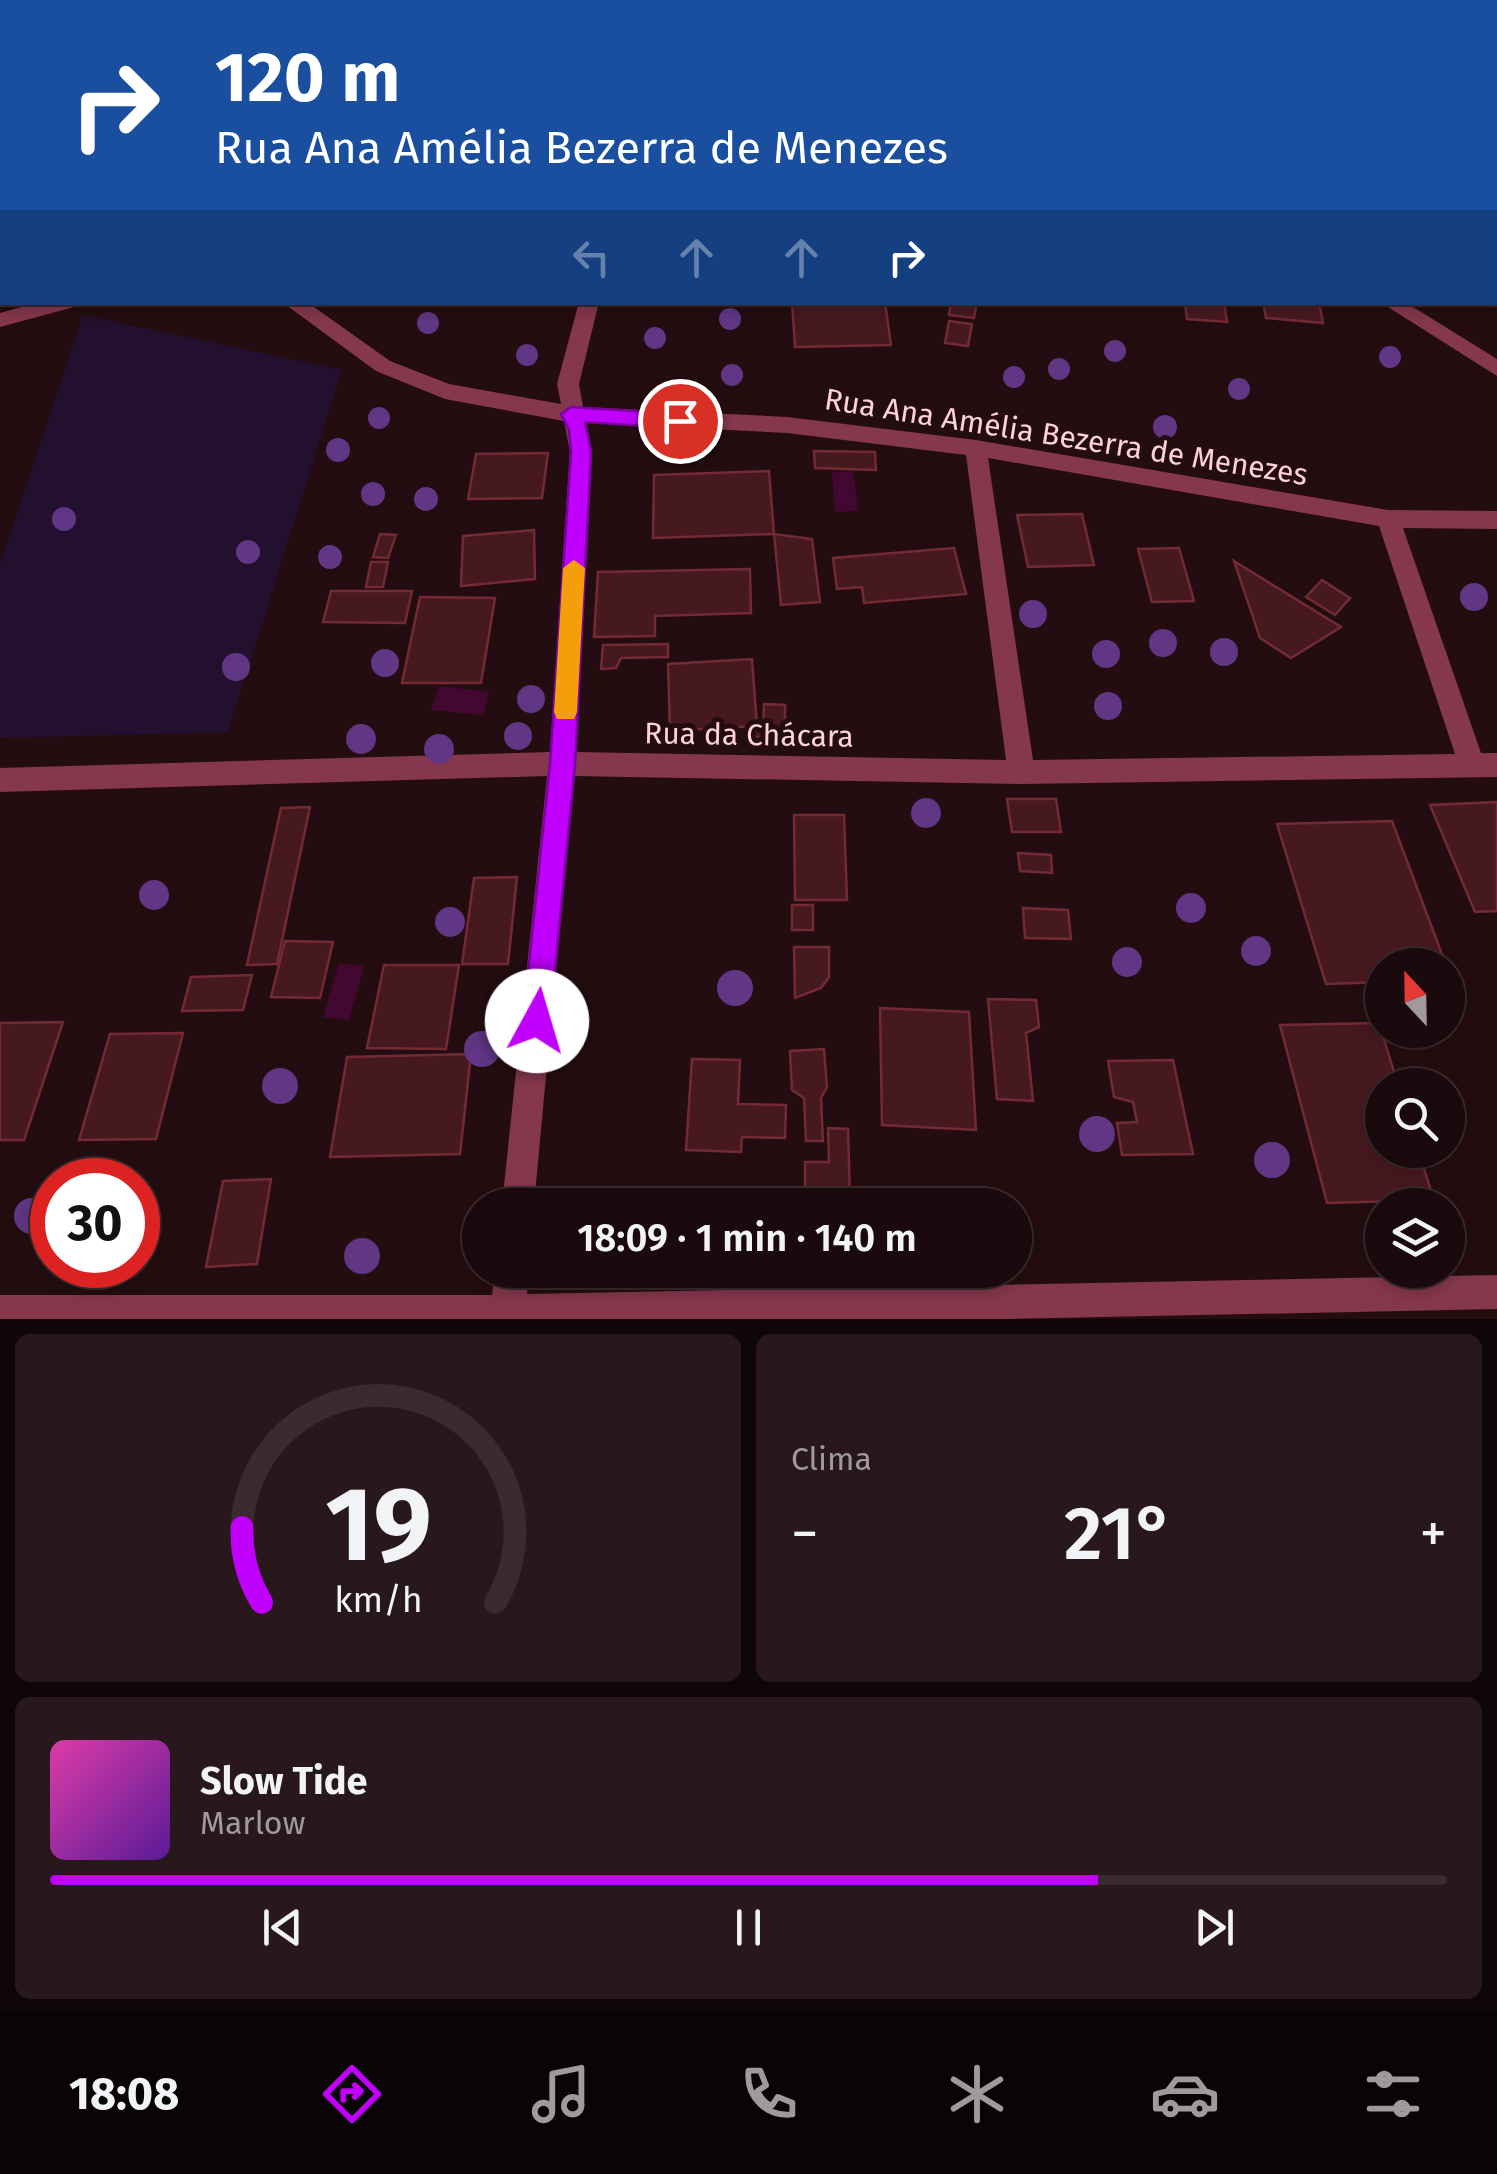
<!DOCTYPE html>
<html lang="pt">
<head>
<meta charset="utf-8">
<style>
  body { margin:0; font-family:"Fira Sans",sans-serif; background:#28181b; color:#f1f3f6; height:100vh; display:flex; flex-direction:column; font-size:38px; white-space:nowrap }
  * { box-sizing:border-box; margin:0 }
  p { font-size:32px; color:#a09a9d }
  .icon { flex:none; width:55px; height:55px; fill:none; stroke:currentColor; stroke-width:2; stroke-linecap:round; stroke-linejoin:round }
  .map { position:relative; height:1319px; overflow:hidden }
  .panel { display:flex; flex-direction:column; gap:15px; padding:15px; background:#0f0607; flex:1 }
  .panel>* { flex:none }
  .hud { position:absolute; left:0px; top:0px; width:1498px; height:305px; box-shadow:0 5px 15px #0003,0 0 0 2px #392b2e; background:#1a4fa0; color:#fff; overflow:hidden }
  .needle { width:65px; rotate:338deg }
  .buttons { position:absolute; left:1365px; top:948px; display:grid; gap:20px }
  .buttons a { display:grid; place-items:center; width:100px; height:100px; border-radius:50%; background:#1b0a0d; box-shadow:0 5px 15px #0003,0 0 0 2px #392b2e; font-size:50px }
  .speed { position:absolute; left:30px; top:1158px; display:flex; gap:20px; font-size:50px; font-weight:700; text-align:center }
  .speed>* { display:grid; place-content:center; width:130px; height:130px; border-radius:50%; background:#1b0a0d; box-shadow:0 5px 15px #0003,0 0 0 2px #392b2e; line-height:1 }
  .speed .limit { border:15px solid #d22; background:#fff; color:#111 }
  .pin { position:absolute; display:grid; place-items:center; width:85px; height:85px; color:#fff; margin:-42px; border:5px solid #fff; border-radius:50%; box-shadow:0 2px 10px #0007 }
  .me { position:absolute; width:110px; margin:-55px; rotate:6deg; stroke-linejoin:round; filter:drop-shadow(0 0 8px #0008) }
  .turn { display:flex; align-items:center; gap:35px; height:210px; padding:0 50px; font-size:45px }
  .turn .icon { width:130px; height:130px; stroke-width:2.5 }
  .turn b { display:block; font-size:70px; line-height:85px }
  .lanes { display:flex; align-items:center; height:95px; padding:0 50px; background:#0003; justify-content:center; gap:50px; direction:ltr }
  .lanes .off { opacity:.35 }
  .big { font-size:75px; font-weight:600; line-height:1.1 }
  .panel .widget { flex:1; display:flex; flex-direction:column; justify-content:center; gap:15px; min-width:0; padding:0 35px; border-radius:15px; background:#28181b }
  .panel .dial { align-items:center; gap:0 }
  .dial svg { height:260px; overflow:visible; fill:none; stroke:#392b2e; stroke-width:7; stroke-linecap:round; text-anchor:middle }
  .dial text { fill:#f1f3f6; stroke:none }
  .song { display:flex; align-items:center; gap:30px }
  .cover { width:120px; height:120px; border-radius:15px; background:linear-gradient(135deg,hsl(320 70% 55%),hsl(270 70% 35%)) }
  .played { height:10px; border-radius:5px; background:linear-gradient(90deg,#c000fc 75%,#392b2e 75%) }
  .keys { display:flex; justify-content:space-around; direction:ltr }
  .heat { display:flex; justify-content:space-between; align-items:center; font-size:55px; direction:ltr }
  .panel .tiles { flex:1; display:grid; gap:15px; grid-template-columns:1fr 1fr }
  .widget:last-child { grid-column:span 2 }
  .trip { position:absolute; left:462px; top:1188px; width:570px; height:100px; border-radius:50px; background:#1b0a0d; box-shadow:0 5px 15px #0003,0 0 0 2px #392b2e; font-weight:600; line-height:100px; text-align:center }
  .menu { display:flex; height:160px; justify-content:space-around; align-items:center; background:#0b0405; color:#a09a9d }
  .menu .icon { width:70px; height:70px }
  .menu .active { color:#c000fc }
  .menu b { font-size:45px; color:#f1f3f6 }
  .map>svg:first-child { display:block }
</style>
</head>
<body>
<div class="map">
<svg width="1497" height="1319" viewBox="0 0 1497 1319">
  <rect width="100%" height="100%" fill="#240d11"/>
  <polygon fill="#23102e" points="83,315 342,370 228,732 0,738 0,565"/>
  <g fill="#430831">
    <polygon points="853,471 858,511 835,512 832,472"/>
    <polygon points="439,686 489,692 483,715 431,710"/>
    <polygon points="339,963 364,966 349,1020 323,1017"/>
  </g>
  <g fill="#46191f" stroke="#732a34" stroke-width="2.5">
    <polygon points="792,302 885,302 891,345 795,347"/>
    <polygon points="951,302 977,302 974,318 949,315"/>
    <polygon points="1185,302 1224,302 1227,322 1187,319"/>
    <polygon points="1263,302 1319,302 1323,323 1266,318"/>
    <polygon points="949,321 972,324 968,346 945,343"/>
    <polygon points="814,451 875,452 876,470 815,468"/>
    <polygon points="548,453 542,498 468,499 476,454"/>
    <polygon points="769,471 774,534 653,538 654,475"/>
    <polygon points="1082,514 1094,565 1028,567 1017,515"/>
    <polygon points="534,530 535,579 461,586 463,536"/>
    <polygon points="380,534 396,535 388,558 373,557"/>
    <polygon points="774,534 812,539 820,602 781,605"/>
    <polygon points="954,548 966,594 864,603 862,587 837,589 833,558"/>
    <polygon points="1179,548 1194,601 1152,602 1138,549"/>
    <polygon points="1234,561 1341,627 1291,658 1260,638"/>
    <polygon points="371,562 388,562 383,587 366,587"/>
    <polygon points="750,569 751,613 655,616 655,636 594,637 598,572"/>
    <polygon points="1322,580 1350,598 1335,615 1306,597"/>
    <polygon points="331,591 412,591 405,623 323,622"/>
    <polygon points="420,597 495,598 481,683 402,683"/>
    <polygon points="668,644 668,657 621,658 616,668 601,669 603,645"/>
    <polygon points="752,659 757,726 670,731 668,664"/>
    <polygon points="764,704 785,705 785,737 750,737 763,725"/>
    <polygon points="1007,799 1056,799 1061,832 1012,832"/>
    <polygon points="1497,802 1497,911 1475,912 1430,805"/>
    <polygon points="310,807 277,964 247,965 281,808"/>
    <polygon points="794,815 844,815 847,900 795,900"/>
    <polygon points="1392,821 1446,965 1382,965 1382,982 1326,984 1277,824"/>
    <polygon points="1018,853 1051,855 1052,873 1020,871"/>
    <polygon points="517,877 508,964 462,964 474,878"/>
    <rect x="792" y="905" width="21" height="25"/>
    <polygon points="1023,908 1068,910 1071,939 1025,938"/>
    <polygon points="285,941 333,942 320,998 271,997"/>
    <polygon points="794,947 829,947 829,977 821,988 795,998"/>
    <polygon points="384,965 459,965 446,1049 367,1048"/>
    <polygon points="252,975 243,1010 182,1011 191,977"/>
    <polygon points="988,999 1036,1000 1039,1027 1026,1033 1033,1101 997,1099"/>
    <polygon points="880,1008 969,1012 976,1130 882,1125"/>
    <polygon points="63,1022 24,1140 0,1140 0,1023"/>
    <polygon points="1379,1023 1398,1085 1382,1085 1382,1150 1418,1150 1434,1200 1327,1203 1280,1025"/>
    <polygon points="183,1033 156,1139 79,1140 110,1034"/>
    <polygon points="824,1049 827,1087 821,1098 823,1141 806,1141 804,1098 792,1090 790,1051"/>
    <polygon points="471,1054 460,1154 330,1157 347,1057"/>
    <polygon points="692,1059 740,1060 738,1104 786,1105 785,1138 742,1137 741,1152 686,1150"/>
    <polygon points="1173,1060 1193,1154 1122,1155 1117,1123 1137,1122 1133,1102 1114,1097 1108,1061"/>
    <polygon points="828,1128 848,1129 850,1199 805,1199 805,1162 829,1162"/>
    <polygon points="271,1179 257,1264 206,1267 223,1181"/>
    <polygon points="908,1189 910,1205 879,1205 878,1190"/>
  </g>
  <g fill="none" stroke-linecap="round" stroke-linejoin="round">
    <g fill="#85374e" fill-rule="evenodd">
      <polygon points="232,0 248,0 249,2 234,2"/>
      <polygon points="532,0 548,0 548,2 533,2"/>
      <polygon points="767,0 783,0 784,2 769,2"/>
      <polygon points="1017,0 1033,0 1035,2 1019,2"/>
      <rect x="0" y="10" width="2" height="10"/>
      <polygon points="40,302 77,302 74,307 0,327 0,313"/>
      <path d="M282,302H307L390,361L449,384L561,404L557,384L579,302H599L579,384L583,407L787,417L976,440L1388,510L1497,511V529L1403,528L1481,753H1497V777L1021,784L574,776L534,1205H502L547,776L0,792V768L550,752L570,452L564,421L445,399L376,371ZM586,423L787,433L966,455L1006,760L576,752L592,452ZM988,458L1379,526L1455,754L1033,760Z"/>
      <polygon points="1380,302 1405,302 1497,359 1497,376"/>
      <polygon points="495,1270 529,1270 527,1294 1497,1275 1497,1309 1009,1319 0,1319 0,1295 492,1295"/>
    </g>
  </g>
  <g fill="#603685">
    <circle cx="730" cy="319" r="11"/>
    <circle cx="428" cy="323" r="11"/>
    <circle cx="655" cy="338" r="11"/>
    <circle cx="1115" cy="351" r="11"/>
    <circle cx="527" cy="355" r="11"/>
    <circle cx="1390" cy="357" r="11"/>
    <circle cx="1059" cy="369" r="11"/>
    <circle cx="732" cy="375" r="11"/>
    <circle cx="1014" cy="377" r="11"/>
    <circle cx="1239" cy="389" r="11"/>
    <circle cx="379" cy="418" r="11"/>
    <circle cx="1165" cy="427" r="12"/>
    <circle cx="338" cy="450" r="12"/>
    <circle cx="373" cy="494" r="12"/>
    <circle cx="426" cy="499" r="12"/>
    <circle cx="64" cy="519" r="12"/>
    <circle cx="248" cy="552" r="12"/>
    <circle cx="330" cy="557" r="12"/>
    <circle cx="1474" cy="597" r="14"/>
    <circle cx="1033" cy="614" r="14"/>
    <circle cx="1163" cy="643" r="14"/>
    <circle cx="1224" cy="652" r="14"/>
    <circle cx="1106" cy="654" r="14"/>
    <circle cx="385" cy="663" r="14"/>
    <circle cx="236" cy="667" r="14"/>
    <circle cx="531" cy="699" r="14"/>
    <circle cx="1108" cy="706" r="14"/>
    <circle cx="518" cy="736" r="14"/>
    <circle cx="361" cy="739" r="15"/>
    <circle cx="439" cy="749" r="15"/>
    <circle cx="926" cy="813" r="15"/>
    <circle cx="154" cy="895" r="15"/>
    <circle cx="1191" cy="908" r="15"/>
    <circle cx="450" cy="922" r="15"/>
    <circle cx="1256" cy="951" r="15"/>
    <circle cx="1127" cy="962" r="15"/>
    <circle cx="735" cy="988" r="18"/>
    <circle cx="482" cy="1049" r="18"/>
    <circle cx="280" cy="1086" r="18"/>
    <circle cx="1097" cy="1134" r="18"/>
    <circle cx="1272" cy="1160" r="18"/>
    <circle cx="32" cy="1216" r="18"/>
    <circle cx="362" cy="1256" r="18"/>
  </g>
  <polygon fill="#c000fc" stroke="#7d00a4" stroke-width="2.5" points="571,407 680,414 690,421 680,428 585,422 591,452 575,764 550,1021 546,1031 537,1035 527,1031 523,1021 550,764 571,452 569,430 561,414"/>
  <polygon fill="#f59e0b" points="574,560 585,568 577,712 574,719 557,719 554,712 563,568"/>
  <g text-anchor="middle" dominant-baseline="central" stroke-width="10" stroke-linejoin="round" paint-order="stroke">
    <g font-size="30" fill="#ffd1db" stroke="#240d11">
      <text transform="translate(1066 437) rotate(9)">Rua Ana Amélia Bezerra de Menezes</text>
      <text transform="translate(749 735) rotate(1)">Rua da Chácara</text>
    </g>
  </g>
</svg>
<div class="buttons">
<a><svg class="needle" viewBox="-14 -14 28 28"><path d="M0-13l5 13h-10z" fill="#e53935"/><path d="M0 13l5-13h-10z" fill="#a09a9d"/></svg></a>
<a><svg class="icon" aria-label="search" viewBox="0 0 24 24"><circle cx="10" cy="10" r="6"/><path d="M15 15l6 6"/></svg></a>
<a><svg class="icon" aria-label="layers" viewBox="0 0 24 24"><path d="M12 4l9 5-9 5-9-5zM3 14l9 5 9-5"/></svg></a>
</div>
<div class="speed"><div class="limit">30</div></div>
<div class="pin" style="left:680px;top:421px;background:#d93025"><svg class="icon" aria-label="arrive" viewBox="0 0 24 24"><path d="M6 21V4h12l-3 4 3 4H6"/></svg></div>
<svg class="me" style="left:537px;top:1021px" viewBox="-20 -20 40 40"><circle r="19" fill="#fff"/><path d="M0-13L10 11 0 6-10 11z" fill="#c000fc"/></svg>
<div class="trip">18:09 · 1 min · 140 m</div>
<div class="hud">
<div class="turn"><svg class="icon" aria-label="right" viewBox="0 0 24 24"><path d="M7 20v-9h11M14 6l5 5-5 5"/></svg><div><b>120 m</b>Rua Ana Amélia Bezerra de Menezes</div></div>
<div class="lanes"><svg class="icon off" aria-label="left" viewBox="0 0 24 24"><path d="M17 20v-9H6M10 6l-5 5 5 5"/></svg><svg class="icon off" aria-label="ahead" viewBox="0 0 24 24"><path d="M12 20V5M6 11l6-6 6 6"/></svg><svg class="icon off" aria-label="ahead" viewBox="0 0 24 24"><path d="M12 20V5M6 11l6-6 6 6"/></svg><svg class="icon" aria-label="right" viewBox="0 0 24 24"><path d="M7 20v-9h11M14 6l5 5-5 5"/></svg></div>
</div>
</div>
<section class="panel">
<div class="tiles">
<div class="widget dial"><svg viewBox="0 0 100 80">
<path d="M14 69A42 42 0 1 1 86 69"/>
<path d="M14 69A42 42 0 0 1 8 46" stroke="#c000fc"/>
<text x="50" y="56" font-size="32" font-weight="700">19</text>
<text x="50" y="72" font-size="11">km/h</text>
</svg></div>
<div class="widget"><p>Clima</p>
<div class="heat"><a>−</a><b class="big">21°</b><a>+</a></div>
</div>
<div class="widget">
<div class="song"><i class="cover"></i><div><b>Slow Tide</b><p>Marlow</p></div></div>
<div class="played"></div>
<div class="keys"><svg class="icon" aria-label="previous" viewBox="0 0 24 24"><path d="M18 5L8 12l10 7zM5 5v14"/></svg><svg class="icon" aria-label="pause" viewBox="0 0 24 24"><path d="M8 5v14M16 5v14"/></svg><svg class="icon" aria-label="next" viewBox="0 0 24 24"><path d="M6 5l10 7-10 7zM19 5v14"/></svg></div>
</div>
</div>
</section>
<nav class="menu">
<b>18:08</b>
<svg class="icon active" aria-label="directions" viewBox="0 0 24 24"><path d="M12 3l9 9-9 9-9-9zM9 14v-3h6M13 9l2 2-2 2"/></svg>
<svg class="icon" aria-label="music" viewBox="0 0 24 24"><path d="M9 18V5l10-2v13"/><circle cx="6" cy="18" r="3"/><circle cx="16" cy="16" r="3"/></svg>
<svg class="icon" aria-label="phone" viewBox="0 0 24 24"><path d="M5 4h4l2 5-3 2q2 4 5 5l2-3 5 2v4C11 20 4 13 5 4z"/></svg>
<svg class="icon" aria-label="climate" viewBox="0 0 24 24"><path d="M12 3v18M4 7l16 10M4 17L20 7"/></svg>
<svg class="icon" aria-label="car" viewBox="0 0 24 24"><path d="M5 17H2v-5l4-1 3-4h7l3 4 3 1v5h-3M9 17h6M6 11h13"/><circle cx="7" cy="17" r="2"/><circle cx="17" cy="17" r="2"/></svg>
<svg class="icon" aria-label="filters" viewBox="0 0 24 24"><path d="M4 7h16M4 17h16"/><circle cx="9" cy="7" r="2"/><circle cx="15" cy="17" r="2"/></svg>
</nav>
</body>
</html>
